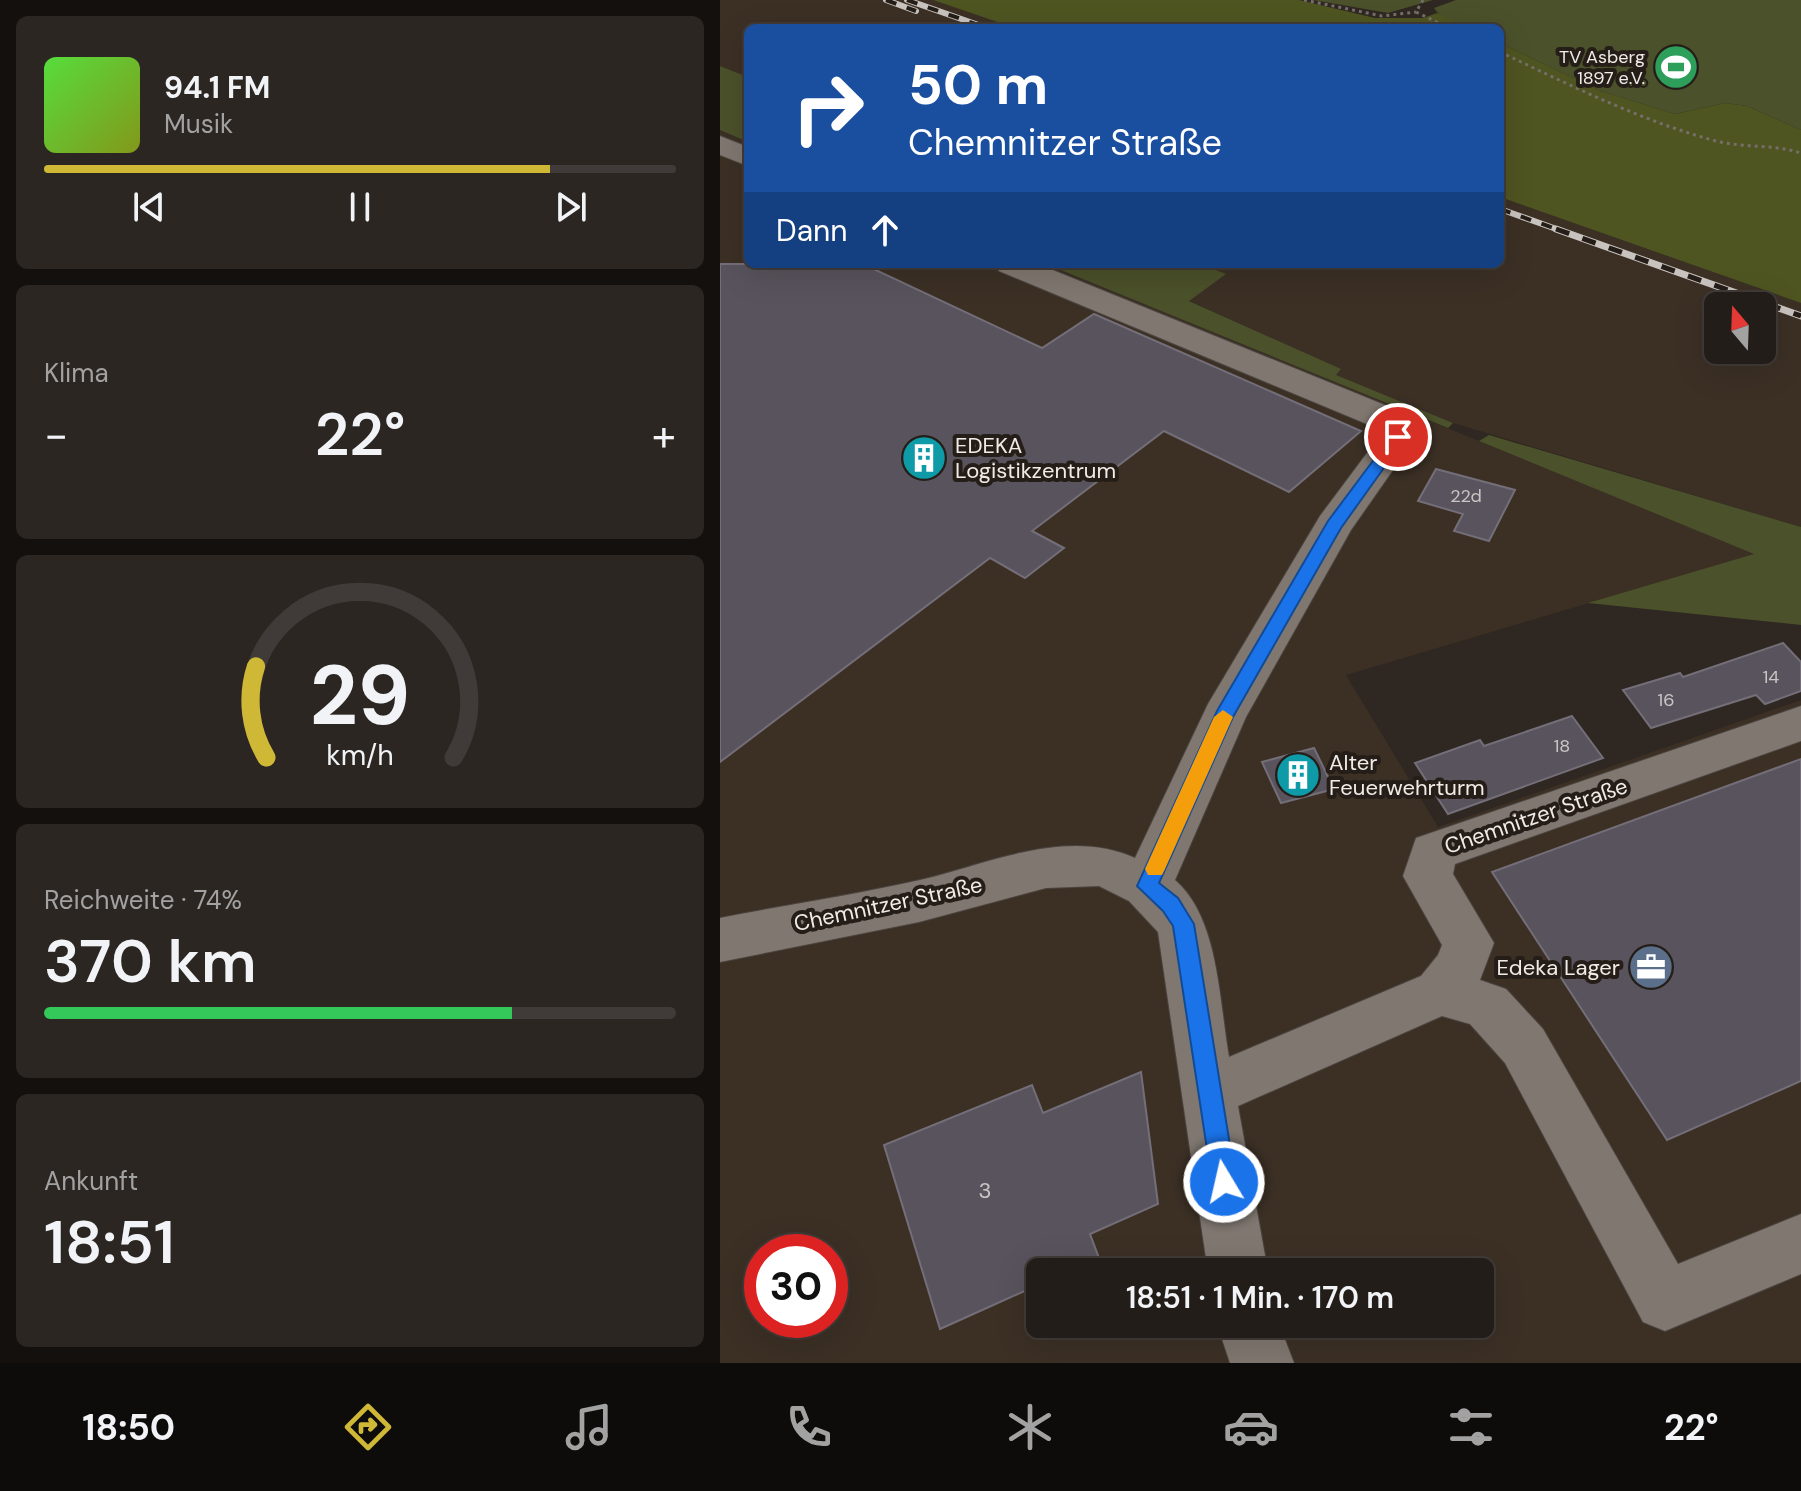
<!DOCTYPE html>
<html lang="de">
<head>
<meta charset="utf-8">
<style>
  body { margin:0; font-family:"DM Sans",sans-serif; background:#2b2622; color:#f1f3f6; height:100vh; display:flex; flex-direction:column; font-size:30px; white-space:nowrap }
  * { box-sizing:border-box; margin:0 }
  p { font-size:26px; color:#a3a2a2 }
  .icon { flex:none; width:44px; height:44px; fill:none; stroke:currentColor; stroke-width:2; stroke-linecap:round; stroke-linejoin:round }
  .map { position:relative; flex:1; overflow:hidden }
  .panel { display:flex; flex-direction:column; gap:16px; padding:16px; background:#13100e; width:720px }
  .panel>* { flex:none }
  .guide { position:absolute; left:24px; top:24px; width:760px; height:244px; border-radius:12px; box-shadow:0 8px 32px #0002,0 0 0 2px #403b38; background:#1a4fa0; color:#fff; overflow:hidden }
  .needle { width:52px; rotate:341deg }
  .tools { position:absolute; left:984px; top:292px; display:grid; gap:16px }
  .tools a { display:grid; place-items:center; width:72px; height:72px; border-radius:12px; background:#231d19; box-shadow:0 8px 32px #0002,0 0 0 2px #403b38; font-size:40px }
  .speed { position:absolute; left:24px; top:1234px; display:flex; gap:16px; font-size:40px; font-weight:700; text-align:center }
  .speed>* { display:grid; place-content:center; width:104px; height:104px; border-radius:50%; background:#231d19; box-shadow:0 8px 32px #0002,0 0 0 2px #403b38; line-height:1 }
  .speed .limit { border:12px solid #d22; background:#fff; color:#111 }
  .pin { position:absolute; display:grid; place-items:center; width:68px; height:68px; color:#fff; margin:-34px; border:4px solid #fff; border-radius:50%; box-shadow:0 2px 8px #0007 }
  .me { position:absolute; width:88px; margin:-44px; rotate:351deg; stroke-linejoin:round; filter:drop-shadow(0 0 6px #0008) }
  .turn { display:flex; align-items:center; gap:28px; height:168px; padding:0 32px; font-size:36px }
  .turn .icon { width:104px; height:104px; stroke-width:2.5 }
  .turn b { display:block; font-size:56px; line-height:68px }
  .then { display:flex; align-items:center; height:76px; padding:0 32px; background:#0003; gap:16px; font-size:30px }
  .big { font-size:60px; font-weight:600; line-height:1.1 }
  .panel .widget { flex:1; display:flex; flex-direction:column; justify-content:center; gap:12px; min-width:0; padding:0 28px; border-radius:12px; background:#2b2622 }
  .panel .dial { align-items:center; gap:0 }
  .dial svg { height:208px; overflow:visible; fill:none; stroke:#403b38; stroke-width:7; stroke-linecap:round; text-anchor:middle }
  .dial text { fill:#f1f3f6; stroke:none }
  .song { display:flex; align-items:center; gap:24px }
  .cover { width:96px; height:96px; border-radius:12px; background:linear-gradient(135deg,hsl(110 70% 55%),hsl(70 70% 35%)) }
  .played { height:8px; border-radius:4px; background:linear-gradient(90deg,#d0b837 80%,#403b38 80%) }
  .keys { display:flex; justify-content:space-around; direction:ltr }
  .heat { display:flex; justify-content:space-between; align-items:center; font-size:44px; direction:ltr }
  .charge { height:12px; border-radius:6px; background:linear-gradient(90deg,#34c759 74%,#403b38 0) }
  .trip { position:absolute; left:306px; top:1258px; width:468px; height:80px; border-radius:12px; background:#231d19; box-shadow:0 8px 32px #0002,0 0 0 2px #403b38; font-weight:600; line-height:80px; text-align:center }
  .tab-bar { display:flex; height:128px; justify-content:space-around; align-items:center; background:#0e0c0a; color:#a3a2a2 }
  .tab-bar .icon { width:56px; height:56px }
  .tab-bar .on { color:#d0b837 }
  .tab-bar b { font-size:36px; color:#f1f3f6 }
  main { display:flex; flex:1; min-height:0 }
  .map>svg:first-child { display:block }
</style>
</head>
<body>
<main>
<section class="panel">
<div class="widget">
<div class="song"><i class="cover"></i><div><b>94.1 FM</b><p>Musik</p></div></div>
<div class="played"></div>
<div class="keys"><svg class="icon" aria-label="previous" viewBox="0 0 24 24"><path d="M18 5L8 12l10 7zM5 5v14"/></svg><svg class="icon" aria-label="pause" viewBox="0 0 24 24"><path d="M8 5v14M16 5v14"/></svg><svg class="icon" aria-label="next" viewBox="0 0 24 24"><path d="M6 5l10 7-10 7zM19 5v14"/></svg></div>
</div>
<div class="widget"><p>Klima</p>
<div class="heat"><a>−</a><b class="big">22°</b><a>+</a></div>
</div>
<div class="widget dial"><svg viewBox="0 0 100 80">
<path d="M14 69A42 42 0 1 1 86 69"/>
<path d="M14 69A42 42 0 0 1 10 34" stroke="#d0b837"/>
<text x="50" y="56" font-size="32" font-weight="700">29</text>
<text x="50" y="72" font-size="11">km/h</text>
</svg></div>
<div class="widget"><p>Reichweite · 74%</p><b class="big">370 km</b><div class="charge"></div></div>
<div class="widget"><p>Ankunft</p><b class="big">18:51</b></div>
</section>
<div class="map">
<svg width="1081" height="1363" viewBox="0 0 1081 1363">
  <rect width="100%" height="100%" fill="#2f2721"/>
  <g fill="#3c3025" fill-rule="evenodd">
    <polygon points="0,0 213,0 295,28 28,28 28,77 0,66"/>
    <path d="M0,130L28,142V264H326L1035,554L626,675L718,827L1081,700V1363H0ZM42,1252H110V1320H42ZM320,1272H760V1324H320Z"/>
    <path d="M780,197L1081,303V527L733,423L615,375L621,370L468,300L505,274L481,264H780ZM998,306H1042V350H998Z"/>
  </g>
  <g fill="#4b512a">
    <polygon points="593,0 713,0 668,13"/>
    <path d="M736,0H1081V130L1027,106L1005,103L955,114L881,91L780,43V28C759,28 727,28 714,8Z"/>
    <polygon points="0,66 28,77 28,142 0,130"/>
    <polygon points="326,264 481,264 506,274 469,301 621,369 616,375 733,423 728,428"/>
    <polygon points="769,435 1081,527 1081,625 868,603 1034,554 759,441"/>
  </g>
  <g fill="#4e5521">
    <polygon points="213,0 579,0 655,18 703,18 717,13 748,28 295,28"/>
    <polygon points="780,43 881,91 955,114 1005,103 1027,106 1081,130 1081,303 780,197"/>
  </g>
  <g fill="#58535c" stroke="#736e78" stroke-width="2">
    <polygon points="0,264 143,264 322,348 374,314 641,431 569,492 444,431 312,531 344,548 305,578 270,558 0,762"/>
    <polygon points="716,469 795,490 769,541 734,531 743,514 698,501"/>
    <polygon points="1063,643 1081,662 1081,691 1045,704 1036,695 931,728 903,690 960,673 963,677"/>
    <polygon points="852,716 883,758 728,814 695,763 760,740 764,746"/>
    <polygon points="594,748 614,789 561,803 542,762"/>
    <polygon points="1081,759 1081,1081 947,1140 772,872"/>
    <polygon points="421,1072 438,1204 370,1234 379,1258 347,1272 320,1272 320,1284 220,1329 164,1145 312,1085 323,1113"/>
  </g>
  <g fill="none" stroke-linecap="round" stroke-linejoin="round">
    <g stroke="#4b4540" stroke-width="2">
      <g id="minor">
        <polygon points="0,136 28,147 28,166 0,155"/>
        <path d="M274,264H318L682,412L696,437L631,530L526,717L455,880C499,918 499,1001 509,1057L701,976L718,955L722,945L683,876L696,838L1081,706V741L735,864L733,874L774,943L760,980L786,989L823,1029L958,1264L1081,1214V1274L945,1331L923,1322L785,1063L750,1024L722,1016L518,1106L548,1272H488L438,932L409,901L379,886L326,888L199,922L0,962V918C66,905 134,895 200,880C268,864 347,827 415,858L488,704L600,516L659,437L654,427L279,271Z"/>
        <polygon points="497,1324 559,1324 574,1363 510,1363"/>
      </g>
    </g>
    <g stroke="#756e69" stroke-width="3" stroke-dasharray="3 4" stroke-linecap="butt">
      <polyline points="584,0 662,16 696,12"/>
      <polyline points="703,0 696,12 729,28"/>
      <path d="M780,52C850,85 921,121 996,141C1024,148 1053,144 1081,153"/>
    </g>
    <use href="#minor" fill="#807770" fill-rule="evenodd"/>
    <g stroke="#c9c3bf" stroke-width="6">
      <g id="rail-far1">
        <polyline points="166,0 196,11"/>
        <polyline points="187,0 267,28"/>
        <polyline points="780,209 842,231"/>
      </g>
    </g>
    <g stroke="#c9c3bf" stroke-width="7">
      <polyline id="rail" points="836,229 1081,316"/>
    </g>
    <use href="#rail-far1" stroke="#251e18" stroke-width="4" stroke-dasharray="11" stroke-linecap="butt"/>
    <use href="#rail" stroke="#251e18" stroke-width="5" stroke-dasharray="14" stroke-linecap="butt"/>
  </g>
  <polygon fill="#1a73e8" stroke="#114b97" stroke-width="2" points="673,434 686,437 621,528 513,717 439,883 458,898 474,924 516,1182 512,1190 504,1193 495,1190 492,1182 453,926 443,911 417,886 497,711 608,521"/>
  <polygon fill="#f59e0b" points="503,710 513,717 445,869 442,875 428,875 425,869 494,717"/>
  <defs>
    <g id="stadium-disc" transform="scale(2.3)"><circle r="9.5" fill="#2e9e5b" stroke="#251e18"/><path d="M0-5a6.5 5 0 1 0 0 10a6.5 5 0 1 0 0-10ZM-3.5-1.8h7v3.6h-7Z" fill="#fff"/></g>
    <g id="building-disc" transform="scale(2.3)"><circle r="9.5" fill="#0f9aa8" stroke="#251e18"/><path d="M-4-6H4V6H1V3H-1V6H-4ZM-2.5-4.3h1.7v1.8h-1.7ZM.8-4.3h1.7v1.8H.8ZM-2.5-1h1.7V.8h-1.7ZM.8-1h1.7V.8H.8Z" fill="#fff"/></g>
    <g id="office-disc" transform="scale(2.3)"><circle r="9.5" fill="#5c6f8a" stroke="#251e18"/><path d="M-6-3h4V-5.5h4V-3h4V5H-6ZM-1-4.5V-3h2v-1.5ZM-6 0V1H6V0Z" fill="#fff"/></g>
  </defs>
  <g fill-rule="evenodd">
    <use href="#stadium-disc" x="956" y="67"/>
    <use href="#building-disc" x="204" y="458"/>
    <use href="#building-disc" x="578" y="775"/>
    <use href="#office-disc" x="931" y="967"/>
  </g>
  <g text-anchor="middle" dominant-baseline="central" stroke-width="8" stroke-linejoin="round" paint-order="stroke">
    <g font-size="18" fill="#f0ebe7" stroke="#251e18" text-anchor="end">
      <text x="925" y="57">TV Asberg<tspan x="925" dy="21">1897 e.V.</tspan></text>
    </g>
    <g font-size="18" fill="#cac5c4">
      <text x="746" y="496">22d</text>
      <text x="1051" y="677">14</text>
      <text x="946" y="700">16</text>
      <text x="842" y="746">18</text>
    </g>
    <g font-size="22" fill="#f0ebe7" stroke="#251e18" text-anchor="start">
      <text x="235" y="445">EDEKA<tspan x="235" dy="25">Logistikzentrum</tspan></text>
      <text x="609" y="762">Alter<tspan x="609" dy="25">Feuerwehrturm</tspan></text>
      <text x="900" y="967" text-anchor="end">Edeka Lager</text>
    </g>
    <g font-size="22" fill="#f0ebe7" stroke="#251e18">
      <text transform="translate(816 816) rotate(-19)">Chemnitzer Straße</text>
      <text transform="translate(168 904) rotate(-12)">Chemnitzer Straße</text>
    </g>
    <g font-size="22" fill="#cac5c4">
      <text x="265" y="1190">3</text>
    </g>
  </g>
</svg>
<div class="tools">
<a><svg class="needle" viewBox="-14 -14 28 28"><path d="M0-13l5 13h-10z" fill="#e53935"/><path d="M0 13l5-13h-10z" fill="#a3a2a2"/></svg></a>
</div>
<div class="speed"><div class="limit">30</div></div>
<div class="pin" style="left:678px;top:437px;background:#d93025"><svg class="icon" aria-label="arrive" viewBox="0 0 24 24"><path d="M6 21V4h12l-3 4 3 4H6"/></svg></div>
<svg class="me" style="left:504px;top:1182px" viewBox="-20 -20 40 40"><circle r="17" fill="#1a73e8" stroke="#fff" stroke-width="3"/><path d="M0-11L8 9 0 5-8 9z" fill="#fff"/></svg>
<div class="trip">18:51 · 1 Min. · 170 m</div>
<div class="guide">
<div class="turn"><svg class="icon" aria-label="right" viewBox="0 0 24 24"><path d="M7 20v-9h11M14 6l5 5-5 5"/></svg><div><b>50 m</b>Chemnitzer Straße</div></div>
<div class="then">Dann<svg class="icon" aria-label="ahead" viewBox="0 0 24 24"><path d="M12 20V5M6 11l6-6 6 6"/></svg></div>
</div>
</div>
</main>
<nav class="tab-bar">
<b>18:50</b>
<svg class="icon on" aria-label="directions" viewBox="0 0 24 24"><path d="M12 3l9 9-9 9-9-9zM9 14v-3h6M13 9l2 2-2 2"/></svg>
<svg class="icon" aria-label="music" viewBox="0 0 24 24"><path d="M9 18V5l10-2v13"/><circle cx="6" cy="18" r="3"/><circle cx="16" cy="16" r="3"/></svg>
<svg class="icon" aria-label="phone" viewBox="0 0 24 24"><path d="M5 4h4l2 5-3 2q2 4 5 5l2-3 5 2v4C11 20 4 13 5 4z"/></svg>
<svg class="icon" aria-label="climate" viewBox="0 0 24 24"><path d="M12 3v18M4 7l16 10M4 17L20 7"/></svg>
<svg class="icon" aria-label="car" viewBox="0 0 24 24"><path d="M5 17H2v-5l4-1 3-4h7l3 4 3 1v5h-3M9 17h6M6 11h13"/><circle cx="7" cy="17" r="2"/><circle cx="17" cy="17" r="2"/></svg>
<svg class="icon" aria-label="filters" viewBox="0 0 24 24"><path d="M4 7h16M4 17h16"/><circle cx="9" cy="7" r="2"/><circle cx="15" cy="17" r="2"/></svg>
<b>22°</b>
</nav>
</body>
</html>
